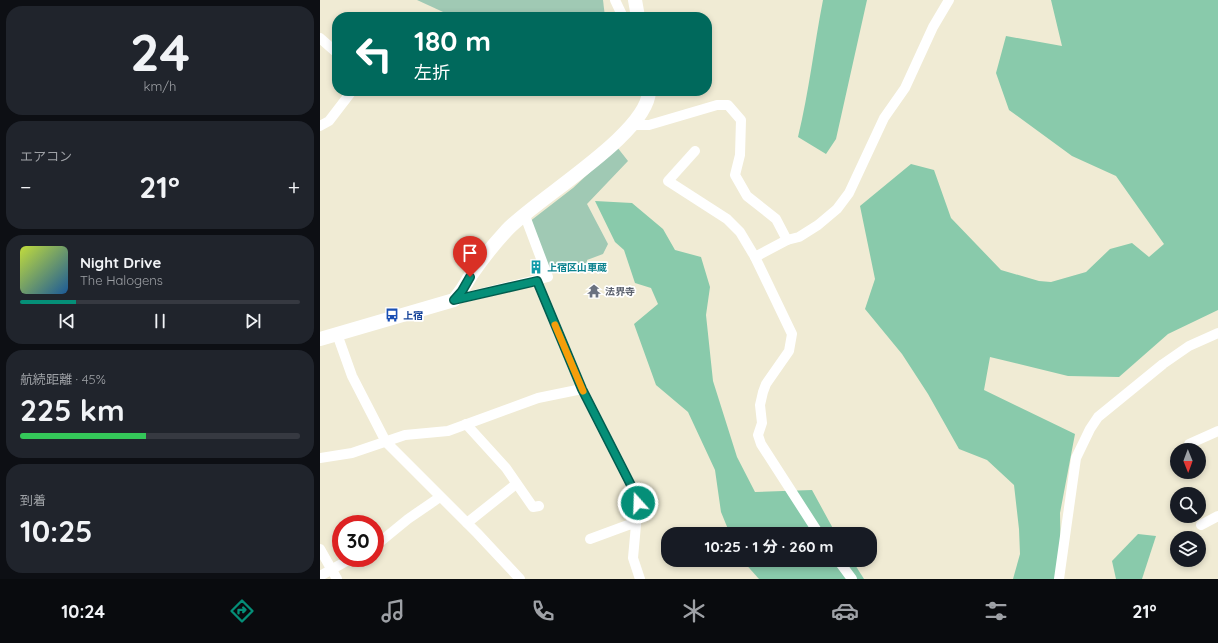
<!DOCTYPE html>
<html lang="ja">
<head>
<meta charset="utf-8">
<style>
  body { margin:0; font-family:Quicksand,"Noto Sans JP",sans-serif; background:#20242c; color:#f1f3f6; height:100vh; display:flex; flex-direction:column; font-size:15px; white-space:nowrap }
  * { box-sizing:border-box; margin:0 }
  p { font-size:13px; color:#9ea1a6 }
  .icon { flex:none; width:22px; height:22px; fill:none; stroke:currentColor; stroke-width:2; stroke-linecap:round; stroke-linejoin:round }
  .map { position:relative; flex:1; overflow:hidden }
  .details { display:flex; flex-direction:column; gap:6px; padding:6px; background:#0d0f14; width:320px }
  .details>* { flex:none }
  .banner { position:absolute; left:12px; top:12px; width:380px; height:84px; border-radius:16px; box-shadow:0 2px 6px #0003; background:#00695c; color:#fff; overflow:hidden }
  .needle { width:26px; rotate:179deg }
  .tools { position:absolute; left:850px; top:443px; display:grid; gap:8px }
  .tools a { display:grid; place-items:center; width:36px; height:36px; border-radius:50%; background:#171b24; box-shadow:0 2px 6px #0003; font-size:20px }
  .speed { position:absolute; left:12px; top:515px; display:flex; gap:8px; font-size:20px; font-weight:700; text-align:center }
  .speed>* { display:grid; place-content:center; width:52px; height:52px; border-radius:50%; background:#171b24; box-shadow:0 2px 6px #0003; line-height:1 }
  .speed .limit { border:6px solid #d22; background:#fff; color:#111 }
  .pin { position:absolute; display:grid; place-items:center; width:34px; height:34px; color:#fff; margin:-41px -17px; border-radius:50% 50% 50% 0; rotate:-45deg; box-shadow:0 0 4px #0007 }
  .pin .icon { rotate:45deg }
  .me { position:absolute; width:44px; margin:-22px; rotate:340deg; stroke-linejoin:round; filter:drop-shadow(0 0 3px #0008) }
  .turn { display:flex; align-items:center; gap:14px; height:84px; padding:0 16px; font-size:18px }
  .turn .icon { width:52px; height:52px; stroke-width:2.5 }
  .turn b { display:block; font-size:28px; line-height:34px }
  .big { font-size:30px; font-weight:700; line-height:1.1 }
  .details .tile { flex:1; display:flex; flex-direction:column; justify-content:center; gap:6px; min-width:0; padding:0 14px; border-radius:16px; background:#20242c }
  .details .dial { align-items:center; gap:0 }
  .dial b { font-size:52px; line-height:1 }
  .song { display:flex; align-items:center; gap:12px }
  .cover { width:48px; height:48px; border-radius:6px; background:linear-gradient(135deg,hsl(70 70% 55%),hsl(210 70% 35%)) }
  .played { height:4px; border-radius:2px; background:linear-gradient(90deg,#058f78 20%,#363941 20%) }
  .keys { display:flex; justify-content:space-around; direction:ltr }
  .heat { display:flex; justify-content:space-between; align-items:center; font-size:22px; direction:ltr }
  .charge { height:6px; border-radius:3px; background:linear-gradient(90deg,#34c759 45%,#363941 0) }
  .trip { position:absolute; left:341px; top:527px; width:216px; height:40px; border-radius:16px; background:#171b24; box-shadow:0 2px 6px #0003; font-weight:700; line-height:40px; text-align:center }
  .menu { display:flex; height:64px; justify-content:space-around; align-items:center; background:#090b0e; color:#9ea1a6 }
  .menu .icon { width:28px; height:28px }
  .menu .selected { color:#058f78 }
  .menu b { font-size:18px; color:#f1f3f6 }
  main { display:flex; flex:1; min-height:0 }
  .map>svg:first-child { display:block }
</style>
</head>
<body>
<main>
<section class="details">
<div class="tile dial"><b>24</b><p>km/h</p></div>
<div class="tile"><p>エアコン</p>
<div class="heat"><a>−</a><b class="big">21°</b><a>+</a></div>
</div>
<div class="tile">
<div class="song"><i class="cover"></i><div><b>Night Drive</b><p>The Halogens</p></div></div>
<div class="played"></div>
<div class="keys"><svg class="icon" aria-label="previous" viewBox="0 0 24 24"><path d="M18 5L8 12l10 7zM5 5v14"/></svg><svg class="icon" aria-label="pause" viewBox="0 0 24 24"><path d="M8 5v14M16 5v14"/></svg><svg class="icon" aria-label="next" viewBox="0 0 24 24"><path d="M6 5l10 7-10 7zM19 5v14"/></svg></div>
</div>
<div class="tile"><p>航続距離 · 45%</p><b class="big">225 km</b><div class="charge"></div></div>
<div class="tile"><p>到着</p><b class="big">10:25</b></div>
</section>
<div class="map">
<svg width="898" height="579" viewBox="0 0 898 579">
  <rect width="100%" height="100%" fill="#f0ebd4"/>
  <g fill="#a0c9b4">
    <polygon points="97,0 283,0 285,17 134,17"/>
    <polygon points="297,147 308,161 267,204 288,244 283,254 267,260 269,270 230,272 209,222 253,188"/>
  </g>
  <g fill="#89caab">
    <path d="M503,0H547L516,139L506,154L478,137C489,92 494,46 503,0Z"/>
    <polygon points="731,0 898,0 898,310 848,334 799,377 748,376 670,357 664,390 755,434 740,513 741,572 739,579 693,579 700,554 699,529 694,485 667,460 639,449 608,394 582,354 545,309 555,279 540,206 591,164 614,170 631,218 681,270 719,281 731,282 766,272 790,249 812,243 829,257 844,244 796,176 752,156 689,110 676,73 686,36 742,46"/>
    <polygon points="275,201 312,203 343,229 355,250 381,257 390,287 386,315 393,381 417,457 435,492 492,490 516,534 410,534 401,512 395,470 368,412 336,385 314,324 338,304 331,288 315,283 304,250 295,242"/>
    <polygon points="818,534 836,536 822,579 796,579 792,561"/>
    <polygon points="422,560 532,560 544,579 439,579"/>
  </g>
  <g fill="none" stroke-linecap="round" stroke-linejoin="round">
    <g stroke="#fff" stroke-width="10">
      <polyline points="295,0 303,17"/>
      <polyline points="0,38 17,53"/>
      <polyline points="312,125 329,125 397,105 408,105 421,120 420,155 415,175 427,196 456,219 467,240"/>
      <polyline points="0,126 9,121 32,91"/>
      <polyline points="375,151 348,181 407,219 420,232 435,257"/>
      <polyline points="217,281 262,389 316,495 318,503 313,558 320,579"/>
      <polyline points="134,300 228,277 205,216"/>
      <polyline points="17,334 32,376 66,442 157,533 200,579"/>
      <polyline points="146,424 186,468 213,507 219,506"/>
      <polyline points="869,444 898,431"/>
      <polyline points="0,458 32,453 85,435 128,431 218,398 262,389"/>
      <polyline points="147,523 196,484"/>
      <polyline points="881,525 898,516"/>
      <polyline points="499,534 441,444 438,435 442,423 440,405 443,392 446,384 469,351 472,334 435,257 467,240 479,237 498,225 517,209 529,193 564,118 585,88 613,27 629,0"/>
      <polyline points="270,539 308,525 316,524"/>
      <polyline points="55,546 88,519 120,497"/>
      <polyline points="0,549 17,579"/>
      <polyline points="518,560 532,579"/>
      <polyline points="0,576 32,558"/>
      <polyline points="739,579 756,458 770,429 778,417 843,364 869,346 898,333"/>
    </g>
    <g stroke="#fff" stroke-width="14">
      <polyline points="315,0 318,17"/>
      <path d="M0,339L134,300C141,292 146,284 151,275C162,259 174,244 187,230C217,198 328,134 329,91"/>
    </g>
  </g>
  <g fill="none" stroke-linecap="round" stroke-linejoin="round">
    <g stroke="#035d4e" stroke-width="10">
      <polyline id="route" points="150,277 142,291 134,300 217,281 262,389 316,495 318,503"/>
    </g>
    <use href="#route" stroke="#058f78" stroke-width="7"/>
    <polyline stroke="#f59e0b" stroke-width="7" points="235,325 263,391"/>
  </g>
  <defs>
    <g id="building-bare" transform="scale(1.08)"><path d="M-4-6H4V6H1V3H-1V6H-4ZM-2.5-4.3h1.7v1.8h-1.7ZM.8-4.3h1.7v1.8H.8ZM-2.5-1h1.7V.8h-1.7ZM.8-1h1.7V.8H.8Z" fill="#0f9aa8" stroke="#fff" stroke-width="2.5" paint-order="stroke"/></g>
    <g id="temple-bare" transform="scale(1.08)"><path d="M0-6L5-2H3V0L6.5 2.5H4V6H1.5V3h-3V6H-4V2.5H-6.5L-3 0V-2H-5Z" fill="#6b7280" stroke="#fff" stroke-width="2.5" paint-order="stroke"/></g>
    <g id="bus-bare" transform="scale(1.08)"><path d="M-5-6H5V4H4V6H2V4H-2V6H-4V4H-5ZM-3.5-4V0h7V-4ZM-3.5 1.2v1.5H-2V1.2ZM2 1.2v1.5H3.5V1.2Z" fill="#1a4fb4" stroke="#fff" stroke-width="2.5" paint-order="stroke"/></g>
  </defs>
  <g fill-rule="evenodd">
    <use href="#building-bare" x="216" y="267"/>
    <use href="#temple-bare" x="274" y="291"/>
    <use href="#bus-bare" x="72" y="315"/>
  </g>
  <g text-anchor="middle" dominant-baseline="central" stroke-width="3.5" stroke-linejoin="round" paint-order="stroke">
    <g font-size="10" font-weight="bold" fill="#0d838f" stroke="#fff" text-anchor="start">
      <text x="227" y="267">上宿区山車蔵</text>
    </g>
    <g font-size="10" font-weight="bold" fill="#5b616d" stroke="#fff" text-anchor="start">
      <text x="285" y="291">法界寺</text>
    </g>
    <g font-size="10" font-weight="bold" fill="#164399" stroke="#fff" text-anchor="start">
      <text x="83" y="315">上宿</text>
    </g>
  </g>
</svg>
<div class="tools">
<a><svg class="needle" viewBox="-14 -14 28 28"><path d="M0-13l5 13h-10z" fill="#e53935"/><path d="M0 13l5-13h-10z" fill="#9ea1a6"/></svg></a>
<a><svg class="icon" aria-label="search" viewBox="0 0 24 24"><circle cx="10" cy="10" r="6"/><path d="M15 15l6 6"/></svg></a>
<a><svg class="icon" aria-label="layers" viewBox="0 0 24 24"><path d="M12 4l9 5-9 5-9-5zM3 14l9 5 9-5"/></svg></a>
</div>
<div class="speed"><div class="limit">30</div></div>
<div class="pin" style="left:150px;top:277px;background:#d93025"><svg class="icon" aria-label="arrive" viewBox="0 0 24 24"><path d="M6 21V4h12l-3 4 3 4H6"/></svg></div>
<svg class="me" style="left:318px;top:503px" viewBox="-20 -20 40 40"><circle r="17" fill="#058f78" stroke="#fff" stroke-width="3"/><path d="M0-11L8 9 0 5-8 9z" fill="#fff"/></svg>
<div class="trip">10:25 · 1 分 · 260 m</div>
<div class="banner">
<div class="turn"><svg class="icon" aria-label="left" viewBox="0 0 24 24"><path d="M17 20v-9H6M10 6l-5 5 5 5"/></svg><div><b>180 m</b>左折</div></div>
</div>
</div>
</main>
<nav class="menu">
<b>10:24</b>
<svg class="icon selected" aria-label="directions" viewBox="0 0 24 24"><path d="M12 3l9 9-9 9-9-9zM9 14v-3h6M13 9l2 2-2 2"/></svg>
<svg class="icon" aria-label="music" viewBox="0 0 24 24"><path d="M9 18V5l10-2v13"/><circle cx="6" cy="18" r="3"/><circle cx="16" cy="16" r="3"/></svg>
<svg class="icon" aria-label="phone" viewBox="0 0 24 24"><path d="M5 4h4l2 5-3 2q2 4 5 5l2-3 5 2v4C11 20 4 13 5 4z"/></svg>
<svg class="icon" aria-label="climate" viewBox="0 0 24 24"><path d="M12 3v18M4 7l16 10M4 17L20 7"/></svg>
<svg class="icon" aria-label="car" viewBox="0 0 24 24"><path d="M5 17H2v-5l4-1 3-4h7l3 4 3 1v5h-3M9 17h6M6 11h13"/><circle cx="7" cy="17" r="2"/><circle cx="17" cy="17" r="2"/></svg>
<svg class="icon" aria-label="filters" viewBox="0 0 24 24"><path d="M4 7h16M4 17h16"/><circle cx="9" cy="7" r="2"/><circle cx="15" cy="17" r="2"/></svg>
<b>21°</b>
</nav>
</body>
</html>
